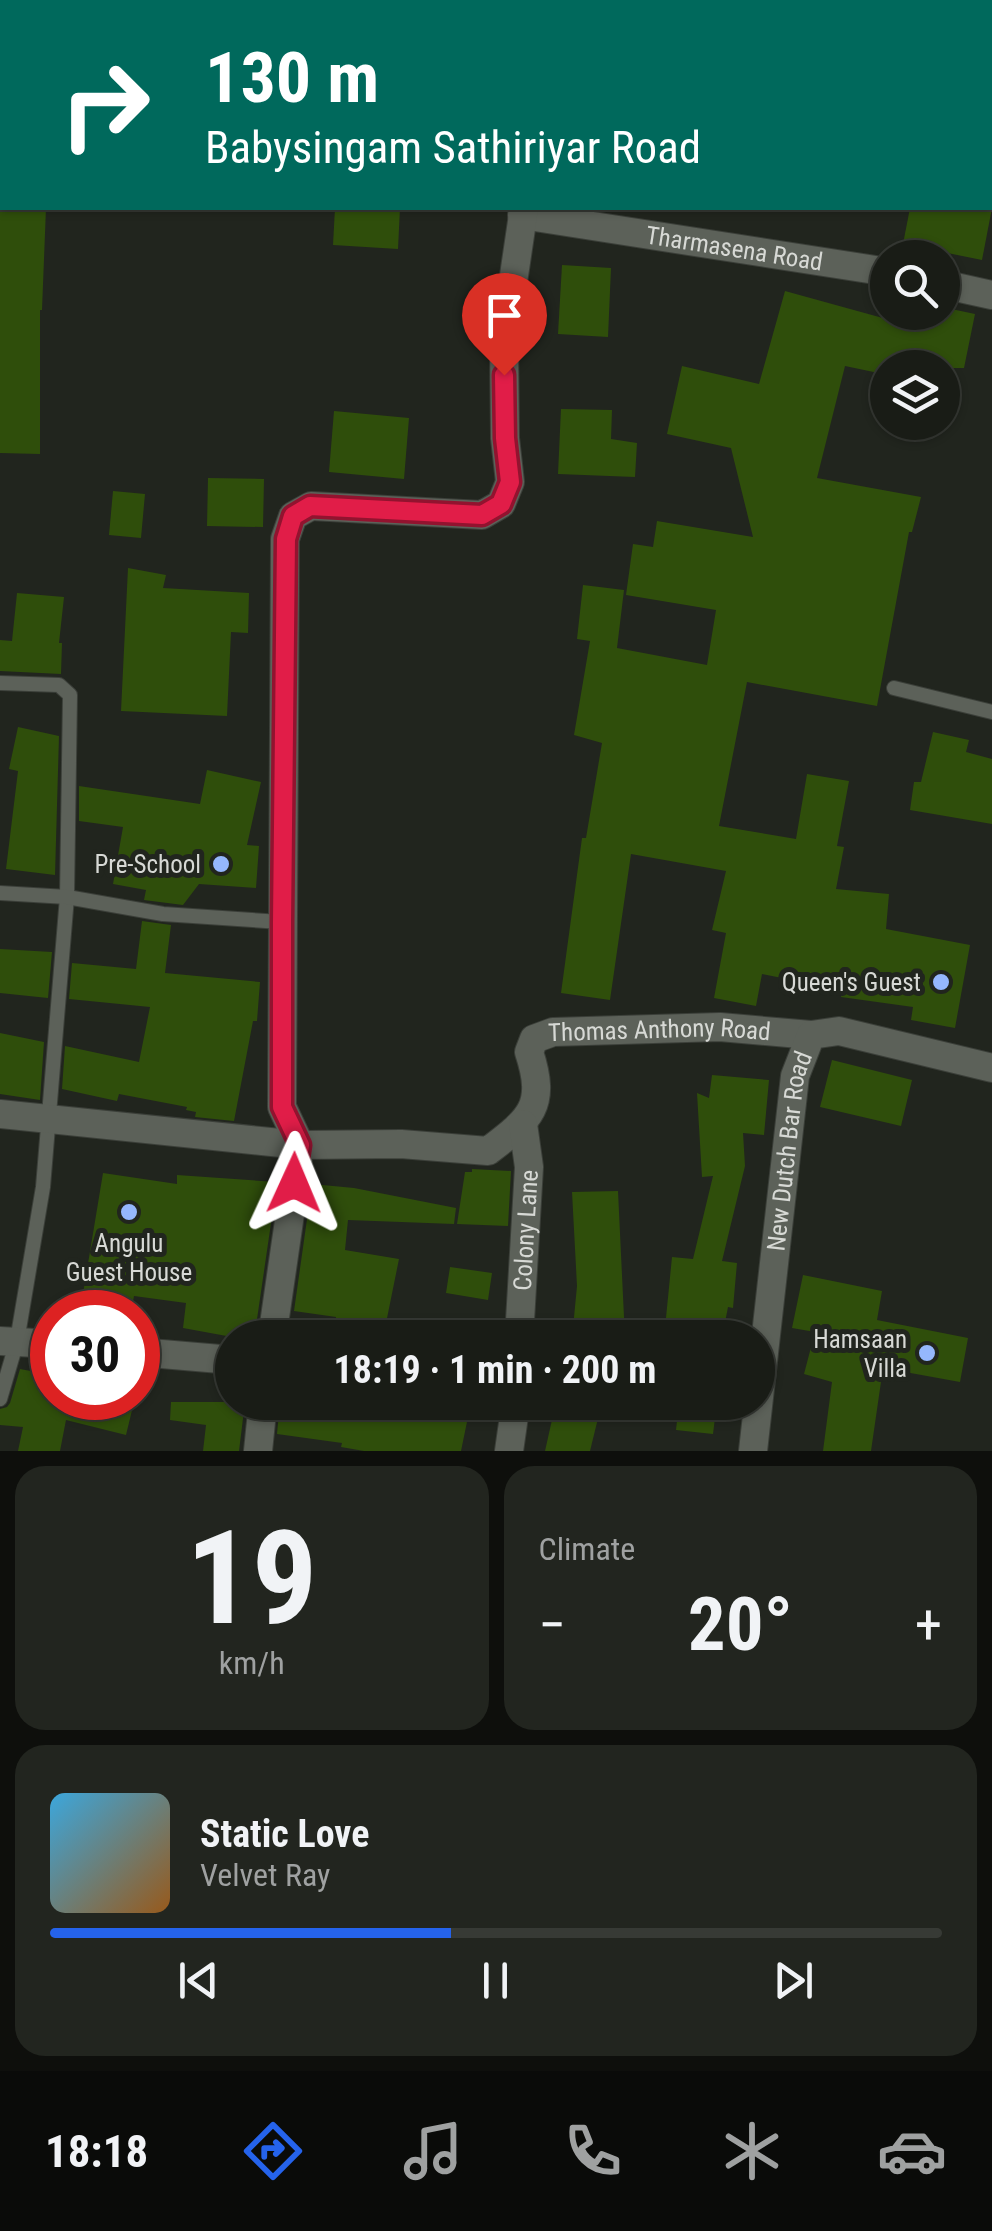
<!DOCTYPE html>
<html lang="en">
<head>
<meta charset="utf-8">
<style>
  body { margin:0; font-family:"Roboto Condensed",sans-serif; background:#22251f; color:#f1f3f6; height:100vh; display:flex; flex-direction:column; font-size:38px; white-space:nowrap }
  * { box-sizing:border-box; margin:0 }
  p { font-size:32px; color:#9fa1a1 }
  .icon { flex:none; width:55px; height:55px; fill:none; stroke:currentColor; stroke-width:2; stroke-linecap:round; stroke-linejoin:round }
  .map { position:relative; height:1451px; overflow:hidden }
  .side { display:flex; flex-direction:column; gap:15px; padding:15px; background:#0e0f0c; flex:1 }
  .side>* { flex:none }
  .guide { position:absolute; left:0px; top:0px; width:992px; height:210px; box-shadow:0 2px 8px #0004,0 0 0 2px #373a35; background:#00695c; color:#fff; overflow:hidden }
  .fabs { position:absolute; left:870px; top:240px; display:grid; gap:20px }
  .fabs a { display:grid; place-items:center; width:90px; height:90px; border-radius:50%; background:#191c16; box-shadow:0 2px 8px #0004,0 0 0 2px #373a35; font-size:50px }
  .speed { position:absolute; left:30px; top:1290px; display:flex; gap:20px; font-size:50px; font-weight:700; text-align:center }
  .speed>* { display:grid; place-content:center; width:130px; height:130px; border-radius:50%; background:#191c16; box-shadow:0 2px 8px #0004,0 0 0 2px #373a35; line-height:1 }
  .speed .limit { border:15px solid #d22; background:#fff; color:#111 }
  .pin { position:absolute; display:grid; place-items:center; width:85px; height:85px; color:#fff; margin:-102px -42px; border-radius:50% 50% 50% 0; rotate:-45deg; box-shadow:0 0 10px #0007 }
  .pin .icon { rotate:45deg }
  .me { position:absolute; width:110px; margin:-55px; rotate:1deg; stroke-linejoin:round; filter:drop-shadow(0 0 8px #0008) }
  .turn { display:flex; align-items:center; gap:35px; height:210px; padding:0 40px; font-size:45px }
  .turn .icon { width:130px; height:130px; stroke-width:2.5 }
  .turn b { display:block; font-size:70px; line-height:85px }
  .big { font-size:75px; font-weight:700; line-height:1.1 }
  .side .widget { flex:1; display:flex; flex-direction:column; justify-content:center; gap:15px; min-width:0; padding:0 35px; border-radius:30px; background:#22251f }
  .side .dial { align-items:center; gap:0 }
  .dial b { font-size:130px; line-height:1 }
  .song { display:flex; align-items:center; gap:30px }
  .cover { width:120px; height:120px; border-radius:15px; background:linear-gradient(135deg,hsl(200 70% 55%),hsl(30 70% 35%)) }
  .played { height:10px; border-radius:5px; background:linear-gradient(90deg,#2563eb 45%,#373a35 45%) }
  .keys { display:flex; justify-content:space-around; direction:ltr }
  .heat { display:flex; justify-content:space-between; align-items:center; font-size:55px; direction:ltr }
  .side .tiles { flex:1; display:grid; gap:15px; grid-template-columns:1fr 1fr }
  .widget:last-child { grid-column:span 2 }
  .trip { position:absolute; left:215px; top:1320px; width:560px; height:100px; border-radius:50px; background:#191c16; box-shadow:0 2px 8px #0004,0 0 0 2px #373a35; font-weight:700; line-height:100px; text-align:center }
  .tab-bar { display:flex; height:160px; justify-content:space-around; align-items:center; background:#0a0b09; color:#9fa1a1 }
  .tab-bar .icon { width:70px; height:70px }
  .tab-bar .current { color:#2563eb }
  .tab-bar b { font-size:45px; color:#f1f3f6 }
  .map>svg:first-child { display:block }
</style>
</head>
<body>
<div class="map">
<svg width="992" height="1451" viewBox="0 0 992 1451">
  <rect width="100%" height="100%" fill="#21251e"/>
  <g fill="#2f4e0b">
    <polygon points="0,208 46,208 42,310 40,310 40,454 0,453"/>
    <polygon points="335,208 400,208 398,249 333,245"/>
    <polygon points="910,208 992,208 982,260 903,244"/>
    <polygon points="562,265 611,268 608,337 558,334"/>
    <polygon points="785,291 890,320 892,312 942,312 942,307 975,314 964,368 888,368 888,375 845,366 817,478 921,497 912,532 909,532 877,706 747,682 719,826 796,839 807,774 849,781 837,846 844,847 836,889 889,894 886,929 970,945 955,1028 911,1020 913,1007 841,997 842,990 762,974 756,1006 714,998 726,933 712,930 726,871 631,854 610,1000 561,993 582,838 586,838 602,743 574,735 590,641 577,639 583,585 624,590 617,648 707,665 716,610 626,595 633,544 653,547 657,521 753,537 731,448 667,434 682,366 759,384"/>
    <polygon points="561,409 612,410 611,439 637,443 635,477 558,474"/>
    <polygon points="334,411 409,418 404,479 329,472"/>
    <polygon points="208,478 264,479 263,527 207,526"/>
    <polygon points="113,491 145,494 141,538 109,535"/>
    <polygon points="128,568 166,575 163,588 249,593 248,633 231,632 227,716 121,711"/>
    <polygon points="17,593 64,597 59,643 62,643 61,674 0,671 0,640 12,641"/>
    <polygon points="18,727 59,736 55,875 6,869 18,771 9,769"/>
    <polygon points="933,732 969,740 966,752 992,759 992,824 910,810 914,782 921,782"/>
    <polygon points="207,770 261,782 247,845 259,846 256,888 199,884 183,905 144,900 146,890 113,884 123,827 79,821 79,786 200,804"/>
    <polygon points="142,921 171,925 165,973 260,982 257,1021 253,1021 234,1121 195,1117 196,1112 186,1110 187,1107 119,1094 117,1101 62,1089 65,1046 139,1062 150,1007 69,999 72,963 136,969"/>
    <polygon points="0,949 52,952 48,998 0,993"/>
    <polygon points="0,1033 44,1042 40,1100 0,1094"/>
    <polygon points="832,1060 912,1080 901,1126 820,1107"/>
    <polygon points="712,1075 769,1080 764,1135 743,1133 745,1166 722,1261 737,1263 733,1308 728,1307 722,1338 664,1338 672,1257 693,1259 713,1176 702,1177 697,1093 709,1098"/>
    <polygon points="472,1169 511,1171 508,1226 457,1224 465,1172 472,1172"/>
    <polygon points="103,1173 177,1184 177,1175 277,1182 255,1333 232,1331 232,1337 183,1328 186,1303 134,1296 131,1312 80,1312"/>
    <polygon points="312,1184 354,1188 456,1208 454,1224 348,1220 345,1250 399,1259 383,1338 334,1338 336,1317 294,1311"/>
    <polygon points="618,1191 625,1338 572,1338 577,1286 572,1192"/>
    <polygon points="450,1267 492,1273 488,1300 446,1293"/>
    <polygon points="803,1275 882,1291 877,1320 968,1338 960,1382 883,1368 871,1451 823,1451 832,1382 804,1374 815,1332 792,1328"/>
    <polygon points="20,1369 52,1375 52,1398 135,1398 126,1435 66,1420 60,1451 18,1451 23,1427 0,1425 0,1409 7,1407 10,1403"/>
    <polygon points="171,1402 245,1402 239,1451 203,1451 206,1425 170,1420"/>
    <polygon points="280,1402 357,1402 402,1411 404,1404 468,1417 461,1451 364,1451 341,1447 342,1443 277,1434"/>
    <polygon points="556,1402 602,1402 590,1451 545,1451"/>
    <polygon points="679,1402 717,1402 713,1434 676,1430"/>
  </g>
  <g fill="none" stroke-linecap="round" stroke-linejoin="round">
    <g stroke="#3b3f39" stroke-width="16">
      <g id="lane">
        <polyline points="0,683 59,685 70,695 67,897 43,1187 17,1341 0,1399"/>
        <polyline points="894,688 992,712"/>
        <polyline points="0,893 67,897 163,914 281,922"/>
      </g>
    </g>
    <g stroke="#3b3f39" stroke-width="30">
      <g id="street">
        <polyline points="566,2 567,0"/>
        <path id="s1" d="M522,215L888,272"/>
        <polyline points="942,284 992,295"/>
        <path id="s2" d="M0,1114L300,1145L401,1144L488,1151C530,1119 547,1107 529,1052L534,1039L553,1032L720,1027L811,1035"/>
        <polyline points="272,1338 300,1145 282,1107 285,539 293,516 311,506 482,515 501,504 510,482 505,438 504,343 524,208"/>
        <path id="s3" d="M519,1338L529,1167L523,1124"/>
        <polyline points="0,1341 52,1344"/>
        <polyline points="138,1352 232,1360"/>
        <polyline points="258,1451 263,1402"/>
        <polyline points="509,1451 516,1402"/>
        <path id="s4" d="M753,1451L795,1076L811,1035L839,1031L992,1068"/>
      </g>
    </g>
    <use href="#lane" stroke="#5c6159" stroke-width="14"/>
    <use href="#street" stroke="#5c6159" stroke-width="28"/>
  </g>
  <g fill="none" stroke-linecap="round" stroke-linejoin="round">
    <g stroke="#92132f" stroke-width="25">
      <polyline id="route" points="294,1183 300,1145 282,1107 282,922 286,539 293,516 310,506 482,515 501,504 510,482 505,438 504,375"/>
    </g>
    <use href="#route" stroke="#e11d48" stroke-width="18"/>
  </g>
  <g fill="#95b7fd" stroke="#21251e" stroke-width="4">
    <circle cx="221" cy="864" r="10"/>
    <circle cx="941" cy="982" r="10"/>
    <circle cx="129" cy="1212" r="10"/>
    <circle cx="927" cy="1353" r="10"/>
  </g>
  <g text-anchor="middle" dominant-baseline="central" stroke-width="10" stroke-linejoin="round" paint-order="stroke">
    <g font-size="25" fill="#d7d9d5" stroke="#21251e">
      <text stroke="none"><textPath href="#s1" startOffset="215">Tharmasena Road</textPath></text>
      <text stroke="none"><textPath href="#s2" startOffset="750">Thomas Anthony Road</textPath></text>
      <text stroke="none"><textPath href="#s4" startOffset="302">New Dutch Bar Road</textPath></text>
      <text stroke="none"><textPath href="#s3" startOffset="108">Colony Lane</textPath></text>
    </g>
    <g font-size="25" fill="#d7d9d5" stroke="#21251e" text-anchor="end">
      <text x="201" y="864">Pre-School</text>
      <text x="921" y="982">Queen's Guest</text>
      <text x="129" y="1243" text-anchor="middle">Angulu<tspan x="129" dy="29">Guest House</tspan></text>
      <text x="907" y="1339">Hamsaan<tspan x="907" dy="29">Villa</tspan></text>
    </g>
  </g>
</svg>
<div class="fabs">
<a><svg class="icon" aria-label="search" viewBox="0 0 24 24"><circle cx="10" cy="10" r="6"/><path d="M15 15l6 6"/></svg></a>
<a><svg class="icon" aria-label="layers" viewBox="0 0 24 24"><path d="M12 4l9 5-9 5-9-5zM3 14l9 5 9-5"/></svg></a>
</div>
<div class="speed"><div class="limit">30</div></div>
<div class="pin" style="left:504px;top:375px;background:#d93025"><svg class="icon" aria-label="arrive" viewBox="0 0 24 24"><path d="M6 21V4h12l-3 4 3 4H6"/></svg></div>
<svg class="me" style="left:294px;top:1183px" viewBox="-20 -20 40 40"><path d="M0-17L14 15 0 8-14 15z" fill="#e11d48" stroke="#fff" stroke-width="4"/></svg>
<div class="trip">18:19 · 1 min · 200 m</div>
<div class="guide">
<div class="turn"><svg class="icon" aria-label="right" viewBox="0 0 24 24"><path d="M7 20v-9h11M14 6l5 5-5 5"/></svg><div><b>130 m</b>Babysingam Sathiriyar Road</div></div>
</div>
</div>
<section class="side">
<div class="tiles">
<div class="widget dial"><b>19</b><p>km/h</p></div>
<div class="widget"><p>Climate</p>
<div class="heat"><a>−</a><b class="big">20°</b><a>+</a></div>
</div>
<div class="widget">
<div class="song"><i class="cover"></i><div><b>Static Love</b><p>Velvet Ray</p></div></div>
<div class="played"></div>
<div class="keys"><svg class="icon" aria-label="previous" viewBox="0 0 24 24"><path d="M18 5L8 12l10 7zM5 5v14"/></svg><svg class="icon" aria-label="pause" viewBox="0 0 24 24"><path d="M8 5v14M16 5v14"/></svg><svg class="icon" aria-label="next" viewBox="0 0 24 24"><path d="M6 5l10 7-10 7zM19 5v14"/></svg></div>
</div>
</div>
</section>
<nav class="tab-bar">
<b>18:18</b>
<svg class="icon current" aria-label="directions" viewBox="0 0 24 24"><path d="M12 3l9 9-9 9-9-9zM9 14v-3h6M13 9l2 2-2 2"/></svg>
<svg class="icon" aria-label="music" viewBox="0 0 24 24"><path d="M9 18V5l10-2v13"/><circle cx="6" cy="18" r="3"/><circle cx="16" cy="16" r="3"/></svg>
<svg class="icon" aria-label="phone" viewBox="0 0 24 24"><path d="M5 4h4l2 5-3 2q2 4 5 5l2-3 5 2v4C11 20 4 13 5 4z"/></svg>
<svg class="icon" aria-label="climate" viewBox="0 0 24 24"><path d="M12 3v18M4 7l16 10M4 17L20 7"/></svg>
<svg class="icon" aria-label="car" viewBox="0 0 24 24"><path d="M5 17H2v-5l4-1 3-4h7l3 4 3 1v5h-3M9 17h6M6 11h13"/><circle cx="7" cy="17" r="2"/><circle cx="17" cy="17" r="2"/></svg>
</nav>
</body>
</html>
